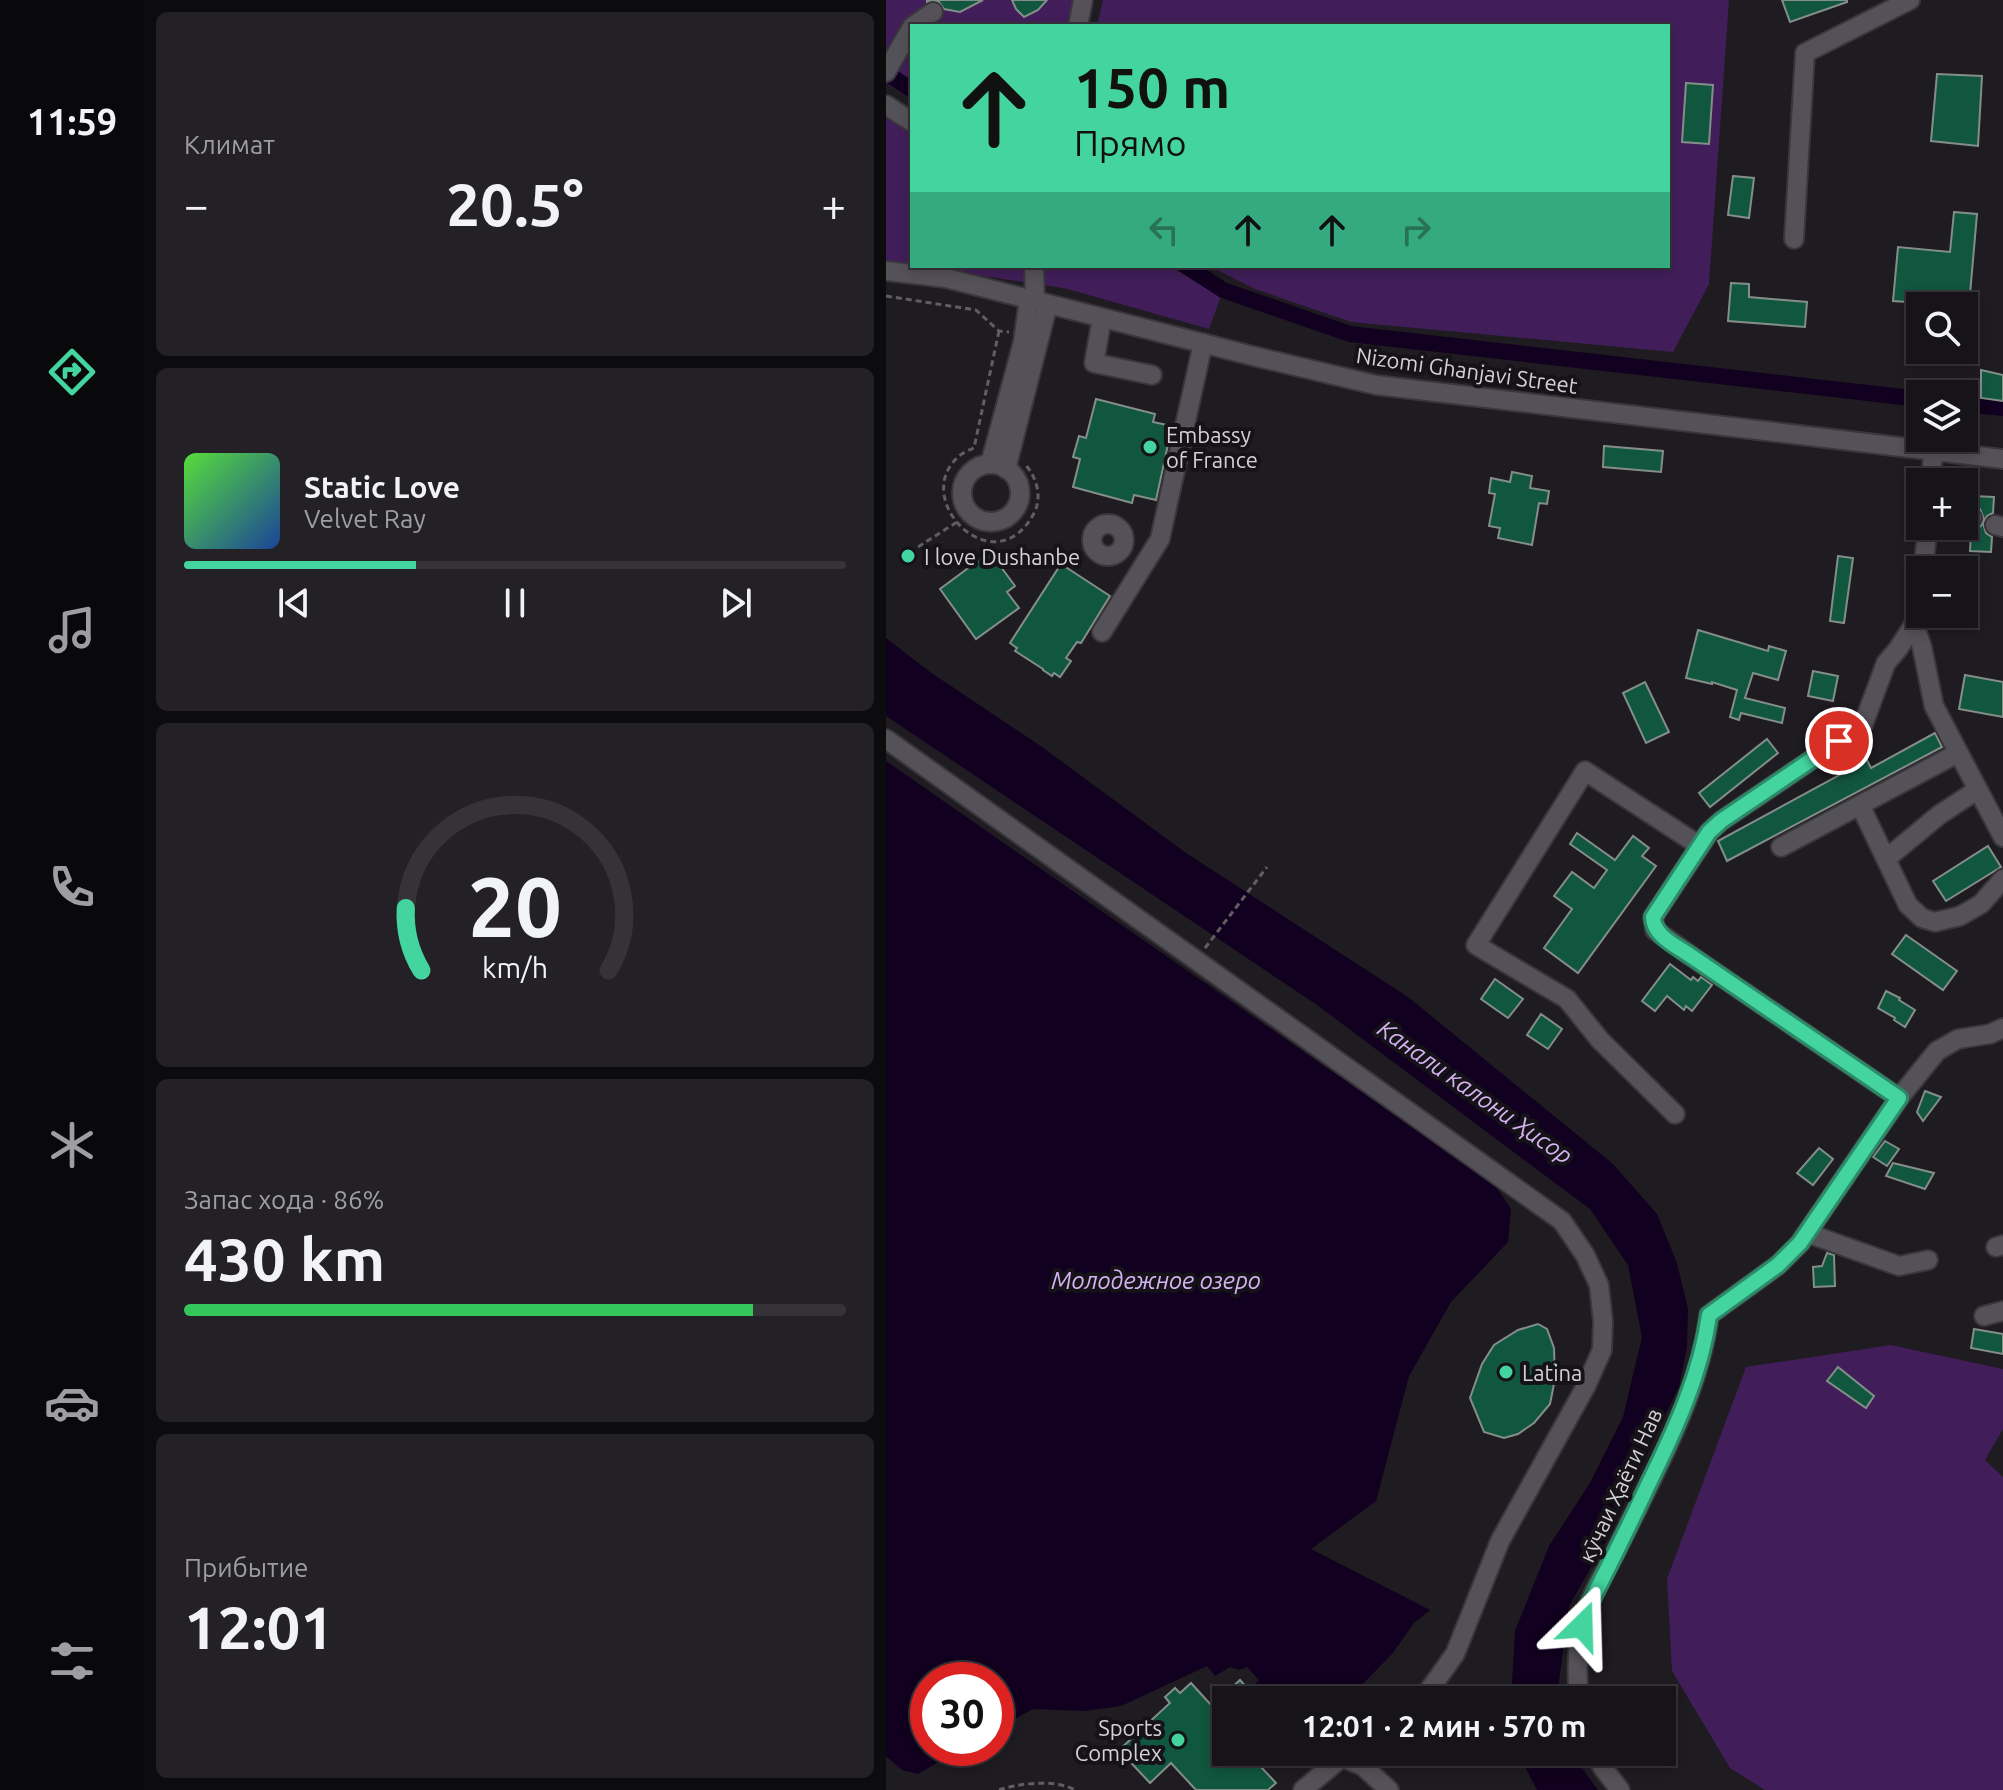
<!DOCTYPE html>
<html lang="ru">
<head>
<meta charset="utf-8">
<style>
  body { margin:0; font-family:Ubuntu,sans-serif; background:#232126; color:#f1f3f6; height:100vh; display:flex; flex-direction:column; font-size:30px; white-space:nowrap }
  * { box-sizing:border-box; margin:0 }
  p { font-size:26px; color:#9e9ea2 }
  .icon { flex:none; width:44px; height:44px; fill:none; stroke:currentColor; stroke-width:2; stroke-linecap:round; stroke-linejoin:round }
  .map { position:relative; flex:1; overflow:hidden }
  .panel { display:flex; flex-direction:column; gap:12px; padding:12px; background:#0c0b0e; width:742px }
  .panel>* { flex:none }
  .guide { position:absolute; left:24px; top:24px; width:760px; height:244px; border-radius:0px; box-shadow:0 4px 12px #0003,0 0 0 2px #353338; background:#43d4a0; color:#111; overflow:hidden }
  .controls { position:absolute; left:1020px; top:292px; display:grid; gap:16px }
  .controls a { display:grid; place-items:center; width:72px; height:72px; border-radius:0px; background:#161419; box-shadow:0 4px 12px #0003,0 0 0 2px #353338; font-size:40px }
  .speed { position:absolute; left:24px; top:1662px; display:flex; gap:16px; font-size:40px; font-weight:700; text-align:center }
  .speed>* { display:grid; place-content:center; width:104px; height:104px; border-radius:50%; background:#161419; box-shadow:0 4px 12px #0003,0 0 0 2px #353338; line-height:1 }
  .speed .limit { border:12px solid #d22; background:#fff; color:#111 }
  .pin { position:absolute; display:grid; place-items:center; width:68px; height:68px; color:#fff; margin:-34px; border:4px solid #fff; border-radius:50%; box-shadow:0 2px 8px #0007 }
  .me { position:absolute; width:88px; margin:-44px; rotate:22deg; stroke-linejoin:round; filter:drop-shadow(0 0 6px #0008) }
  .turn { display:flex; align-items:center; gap:28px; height:168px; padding:0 32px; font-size:36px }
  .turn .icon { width:104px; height:104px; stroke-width:2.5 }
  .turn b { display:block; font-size:56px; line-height:68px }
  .lanes { display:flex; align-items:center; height:76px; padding:0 32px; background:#0003; justify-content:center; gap:40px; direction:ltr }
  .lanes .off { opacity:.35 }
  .big { font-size:60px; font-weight:600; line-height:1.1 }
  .panel .widget { flex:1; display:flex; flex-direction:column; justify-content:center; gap:12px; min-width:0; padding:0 28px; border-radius:12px; background:#232126 }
  .panel .dial { align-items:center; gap:0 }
  .dial svg { height:208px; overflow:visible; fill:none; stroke:#353338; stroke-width:7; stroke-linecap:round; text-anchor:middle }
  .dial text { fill:#f1f3f6; stroke:none }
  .song { display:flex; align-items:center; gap:24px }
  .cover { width:96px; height:96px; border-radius:12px; background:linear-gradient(135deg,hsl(110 70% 55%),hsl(220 70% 35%)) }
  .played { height:8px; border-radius:4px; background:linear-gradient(90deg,#43d4a0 35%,#353338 35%) }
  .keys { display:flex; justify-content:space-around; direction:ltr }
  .heat { display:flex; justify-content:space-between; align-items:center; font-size:44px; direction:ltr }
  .charge { height:12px; border-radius:6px; background:linear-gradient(90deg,#34c759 86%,#353338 0) }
  .trip { position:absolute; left:326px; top:1686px; width:464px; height:80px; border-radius:0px; background:#161419; box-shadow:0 4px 12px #0003,0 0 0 2px #353338; font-weight:600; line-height:80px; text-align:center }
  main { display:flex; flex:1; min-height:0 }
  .dock { display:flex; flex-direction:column; width:144px; justify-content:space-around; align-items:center; background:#09080a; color:#9e9ea2 }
  .dock .icon { width:56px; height:56px }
  .dock .current { color:#43d4a0 }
  .dock b { font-size:36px; color:#f1f3f6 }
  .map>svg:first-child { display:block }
</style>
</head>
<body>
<main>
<nav class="dock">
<b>11:59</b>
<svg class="icon current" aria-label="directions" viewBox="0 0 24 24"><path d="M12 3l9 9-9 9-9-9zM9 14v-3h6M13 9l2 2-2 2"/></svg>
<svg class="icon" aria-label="music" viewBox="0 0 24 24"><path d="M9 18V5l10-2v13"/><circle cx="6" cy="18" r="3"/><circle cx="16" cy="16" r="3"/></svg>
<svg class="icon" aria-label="phone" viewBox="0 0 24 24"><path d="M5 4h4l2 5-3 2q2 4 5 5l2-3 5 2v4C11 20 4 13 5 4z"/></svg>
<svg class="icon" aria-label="climate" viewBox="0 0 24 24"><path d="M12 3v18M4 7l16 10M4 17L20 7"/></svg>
<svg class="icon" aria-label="car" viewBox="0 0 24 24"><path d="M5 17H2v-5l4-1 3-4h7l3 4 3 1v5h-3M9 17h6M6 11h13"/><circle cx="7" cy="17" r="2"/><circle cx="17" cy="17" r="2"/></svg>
<svg class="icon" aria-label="filters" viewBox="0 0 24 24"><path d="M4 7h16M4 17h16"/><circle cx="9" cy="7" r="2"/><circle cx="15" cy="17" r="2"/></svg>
</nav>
<section class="panel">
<div class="widget"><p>Климат</p>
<div class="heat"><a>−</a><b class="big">20.5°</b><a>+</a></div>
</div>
<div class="widget">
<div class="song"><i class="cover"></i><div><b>Static Love</b><p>Velvet Ray</p></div></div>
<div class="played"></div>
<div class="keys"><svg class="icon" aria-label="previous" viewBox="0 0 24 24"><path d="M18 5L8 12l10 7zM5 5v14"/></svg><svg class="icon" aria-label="pause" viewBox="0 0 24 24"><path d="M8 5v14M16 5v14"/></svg><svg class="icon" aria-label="next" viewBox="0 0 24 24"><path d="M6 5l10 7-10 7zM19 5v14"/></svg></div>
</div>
<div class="widget dial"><svg viewBox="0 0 100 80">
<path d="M14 69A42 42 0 1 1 86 69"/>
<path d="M14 69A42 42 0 0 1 8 45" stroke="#43d4a0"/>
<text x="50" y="56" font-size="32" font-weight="700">20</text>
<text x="50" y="72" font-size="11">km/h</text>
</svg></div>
<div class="widget"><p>Запас хода · 86%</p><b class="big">430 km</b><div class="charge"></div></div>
<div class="widget"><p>Прибытие</p><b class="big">12:01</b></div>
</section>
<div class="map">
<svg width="1117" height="1790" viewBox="0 0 1117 1790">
  <rect width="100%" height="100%" fill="#1e1b21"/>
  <g fill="#411e59">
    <polygon points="0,0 203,0 197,26 26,26 26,100 0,83"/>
    <polygon points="217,0 843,0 823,284 787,352 465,322 369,289 323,266 782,266 782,26 211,26"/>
    <polygon points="0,107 26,122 26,266 283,266 335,296 323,329 178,288 49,269 0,264"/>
    <polygon points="1005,1345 1117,1369 1117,1429 1099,1460 1117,1477 1117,1790 879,1790 844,1768 786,1671 781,1579 860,1367"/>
  </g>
  <g fill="#11001f">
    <polygon points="0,638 44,672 156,747 300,853 522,997 727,1164 771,1214 791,1263 802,1309 801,1348 793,1386 724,1534 683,1606 672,1688 674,1700 625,1700 629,1631 663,1546 704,1483 737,1417 756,1337 742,1265 704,1209 431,1005 0,716"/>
    <polygon points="0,761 609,1185 625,1209 622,1242 565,1302 523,1376 490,1501 425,1549 544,1610 528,1623 506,1654 461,1700 361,1700 357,1696 373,1680 361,1667 353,1670 344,1667 329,1676 321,1666 235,1706 198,1711 147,1709 110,1729 110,1680 42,1680 42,1748 76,1748 32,1774 16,1770 0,1756"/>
    <polygon points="634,1752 684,1752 712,1790 651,1790 636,1761"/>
  </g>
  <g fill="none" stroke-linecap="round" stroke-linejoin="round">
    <g stroke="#11001f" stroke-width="16">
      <polyline points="0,73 26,90"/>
      <polyline points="300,266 337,290 464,334 1034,399"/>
      <polyline points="1078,404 1117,408"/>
    </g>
  </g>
  <g fill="#11563e" stroke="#848e89" stroke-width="2">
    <polygon points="41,0 97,0 74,12 58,9 53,2 47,0 41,2"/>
    <polygon points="126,0 161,0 152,10 138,17 130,9"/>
    <polygon points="896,0 961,0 961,2 904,22"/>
    <polygon points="1051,74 1096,76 1092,146 1045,141"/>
    <polygon points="800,83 827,85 823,144 796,142"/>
    <polygon points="847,176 868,178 863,218 842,215"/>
    <polygon points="1068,212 1091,214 1083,306 1007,301 1012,247 1064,252"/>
    <polygon points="845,283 863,284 863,297 921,302 919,327 842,321"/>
    <polygon points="1095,370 1117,375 1117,401 1095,398"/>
    <polygon points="210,399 269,414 267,422 286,426 270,500 248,495 246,503 187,487 194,459 187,457 193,436 200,438"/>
    <polygon points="718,446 777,451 775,472 717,467"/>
    <polygon points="626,472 646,476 644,488 663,491 661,504 653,503 646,545 612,538 614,528 603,526 609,494 603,493 605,478 624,482"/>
    <polygon points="1087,496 1108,497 1107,513 1101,516 1097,523 1100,533 1106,537 1105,552 1084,551 1085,530 1095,526 1098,519 1094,509 1086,506"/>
    <polygon points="104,552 129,586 121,592 133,608 90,639 54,589"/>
    <polygon points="952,556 967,558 958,623 944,621"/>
    <polygon points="175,564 224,596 195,643 191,642 180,658 185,661 174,677 168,673 166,676 157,670 157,669 129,651 131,648 124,643"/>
    <polygon points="812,630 882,651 883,646 900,651 892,680 867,673 859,698 899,708 896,723 855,713 853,720 844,717 851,690 826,682 826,684 800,678"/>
    <polygon points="927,671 952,676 947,701 922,696"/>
    <polygon points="1079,675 1117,682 1117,717 1073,709"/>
    <polygon points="759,682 783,732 760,743 737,693"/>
    <polygon points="1049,733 1056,747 841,861 832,841 981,760 985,768"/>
    <polygon points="881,739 892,753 824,807 813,793"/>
    <polygon points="691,833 729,860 747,836 763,848 756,856 770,866 692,973 658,948 686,909 668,896 686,872 708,888 721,870 684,844"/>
    <polygon points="1102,846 1115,867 1060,901 1047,881"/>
    <polygon points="1020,935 1071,971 1057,990 1006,954"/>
    <polygon points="784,964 805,980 807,977 812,981 815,977 826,985 806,1011 800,1006 798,1010 781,996 769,1011 756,1001"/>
    <polygon points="609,979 637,999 622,1018 595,999"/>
    <polygon points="1000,991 1014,998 1013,1000 1029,1010 1019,1027 1008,1020 1009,1018 992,1008"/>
    <polygon points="655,1014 676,1029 662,1049 641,1035"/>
    <polygon points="1039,1091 1055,1097 1037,1121 1031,1112"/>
    <polygon points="999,1141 1013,1149 1001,1166 987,1157"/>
    <polygon points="933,1148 947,1159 927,1185 911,1173"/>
    <polygon points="1007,1163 1048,1173 1039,1189 1000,1176"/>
    <polygon points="941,1253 948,1255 949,1286 928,1287 927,1267 936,1266"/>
    <polygon points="652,1324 661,1329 668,1348 669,1379 664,1404 648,1423 632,1434 618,1438 598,1432 584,1398 596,1364 608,1345 632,1330"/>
    <polygon points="1088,1329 1117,1334 1117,1354 1085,1348"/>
    <polygon points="952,1367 988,1396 980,1408 941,1381"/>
    <polygon points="354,1680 362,1689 350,1700 340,1700 340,1710 330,1719 340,1730 340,1752 361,1752 390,1783 382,1790 310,1790 285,1763 264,1783 233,1750 284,1703 279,1697 289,1688 294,1693 305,1683 326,1706"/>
  </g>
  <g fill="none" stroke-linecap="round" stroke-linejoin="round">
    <g stroke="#39373c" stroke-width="22">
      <g id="minor">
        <polyline points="27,26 47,12"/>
        <polyline points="192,26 197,0"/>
        <polyline points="0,72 26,27"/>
        <polyline points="0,105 26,122"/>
        <polyline points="908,239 919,53 1024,0"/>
        <polyline points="148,266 149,300"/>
        <polyline points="0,271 60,278 367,356 490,385 1117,459"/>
        <polyline points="216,318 208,363 266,375"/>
        <polyline points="104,464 137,342 143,299"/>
        <circle cx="105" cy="493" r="29"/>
        <polyline points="120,469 162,304"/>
        <polyline points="1045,482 1047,451"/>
        <polyline points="1078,517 1086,518"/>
        <circle cx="222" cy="540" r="16"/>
        <polyline points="1109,525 1117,527"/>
        <polyline points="1037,570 1042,526"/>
        <polyline points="1028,624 1036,647 1048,706 1117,837"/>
        <polyline points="216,632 274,539 317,343"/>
        <polyline points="0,739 676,1221 699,1255 713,1285 717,1322 716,1350 700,1386 614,1541 569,1654 539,1696 534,1700"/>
        <polyline points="1072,753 974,805 1022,905 1036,918 1049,922 1074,916 1095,904 1117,879"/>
        <polyline points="814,846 767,917 769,930 805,956 1013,1098"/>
        <polyline points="895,847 974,805"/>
        <polyline points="1000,859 1053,815 1091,790"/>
        <polyline points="789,1114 714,1040 681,999 590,945 699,771 814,846 823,832 835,821 977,725 1000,663 1012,649 1028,624 1034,598"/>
        <polyline points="921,1233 1013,1266 1042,1260"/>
        <polyline points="1110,1247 1117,1245"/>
        <polyline points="1098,1316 1117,1311"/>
        <path d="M693,1700C690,1671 691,1643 699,1615C705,1593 721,1569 731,1549C766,1477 813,1396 823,1315L892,1265L914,1243L1013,1098L1051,1051L1072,1039L1104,1034L1117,1028"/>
        <polyline points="708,1752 717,1768 734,1790"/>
        <polyline points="455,1757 477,1766 503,1790"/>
        <polyline points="417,1790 462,1752"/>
      </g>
    </g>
    <g stroke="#615e63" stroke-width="3" stroke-dasharray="6 4" stroke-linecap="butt">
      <polyline points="0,296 90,310 113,331 123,332"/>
      <path d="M113,331L88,448C83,450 76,453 72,457C24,500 108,585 147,515C157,498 151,478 139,464"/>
      <polyline points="32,547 71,522"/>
      <polyline points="319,948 381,867"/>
      <path d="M113,1790C133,1783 170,1779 189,1790"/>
    </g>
    <use href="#minor" stroke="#555158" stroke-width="18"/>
  </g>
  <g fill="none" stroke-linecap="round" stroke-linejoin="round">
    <g stroke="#2c8a68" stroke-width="20">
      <path id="route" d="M696,1626L700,1611C722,1568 743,1526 763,1483C789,1430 815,1374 823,1315L892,1265L914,1243L1013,1098L805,956C791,946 767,936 767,917L823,832L835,821L953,741"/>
    </g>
    <use href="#route" stroke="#43d4a0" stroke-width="14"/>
  </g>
  <g fill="#43d4a0" stroke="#151218" stroke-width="3">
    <circle cx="264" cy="447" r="8"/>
    <circle cx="22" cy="556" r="8"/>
    <circle cx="620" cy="1372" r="8"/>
    <circle cx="292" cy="1740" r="8"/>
  </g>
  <g text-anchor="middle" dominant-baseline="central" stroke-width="8" stroke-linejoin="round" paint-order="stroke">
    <g font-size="22" fill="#d4d1d6" stroke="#151218">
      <text transform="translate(581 370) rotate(8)">Nizomi Ghanjavi Street</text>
      <text transform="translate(734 1485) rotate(-65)">кӯчаи Ҳаёти Нав</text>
    </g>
    <g font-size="22" fill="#d4d1d6" stroke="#151218" text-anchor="start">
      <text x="280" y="434">Embassy<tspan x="280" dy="25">of France</tspan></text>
      <text x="38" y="556">I love Dushanbe</text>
      <text x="636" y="1372">Latina</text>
      <text x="276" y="1727" text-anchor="end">Sports<tspan x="276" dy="25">Complex</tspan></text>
    </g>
    <g font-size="24" font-style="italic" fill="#d5b2f2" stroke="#151218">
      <text transform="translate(589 1092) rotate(35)">Канали калони Ҳисор</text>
      <text x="270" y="1280">Молодежное озеро</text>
    </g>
  </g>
</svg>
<div class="controls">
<a><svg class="icon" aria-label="search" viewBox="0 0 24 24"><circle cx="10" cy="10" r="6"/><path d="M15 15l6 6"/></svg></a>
<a><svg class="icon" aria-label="layers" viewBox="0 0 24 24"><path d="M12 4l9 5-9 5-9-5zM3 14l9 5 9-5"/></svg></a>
<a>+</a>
<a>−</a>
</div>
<div class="speed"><div class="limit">30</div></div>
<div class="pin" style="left:953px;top:741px;background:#d93025"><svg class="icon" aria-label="arrive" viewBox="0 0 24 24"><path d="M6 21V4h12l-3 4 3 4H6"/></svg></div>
<svg class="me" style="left:696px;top:1626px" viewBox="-20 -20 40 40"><path d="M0-17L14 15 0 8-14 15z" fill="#43d4a0" stroke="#fff" stroke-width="4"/></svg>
<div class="trip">12:01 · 2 мин · 570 m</div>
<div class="guide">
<div class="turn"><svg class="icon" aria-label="ahead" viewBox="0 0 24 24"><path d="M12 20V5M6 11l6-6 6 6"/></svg><div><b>150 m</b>Прямо</div></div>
<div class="lanes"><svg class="icon off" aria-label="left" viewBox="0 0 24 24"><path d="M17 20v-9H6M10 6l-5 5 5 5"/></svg><svg class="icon" aria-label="ahead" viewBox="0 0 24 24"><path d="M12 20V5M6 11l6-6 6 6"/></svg><svg class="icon" aria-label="ahead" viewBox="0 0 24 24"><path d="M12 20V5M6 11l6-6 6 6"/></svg><svg class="icon off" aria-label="right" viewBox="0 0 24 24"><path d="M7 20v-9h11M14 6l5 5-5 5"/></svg></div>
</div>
</div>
</main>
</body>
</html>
